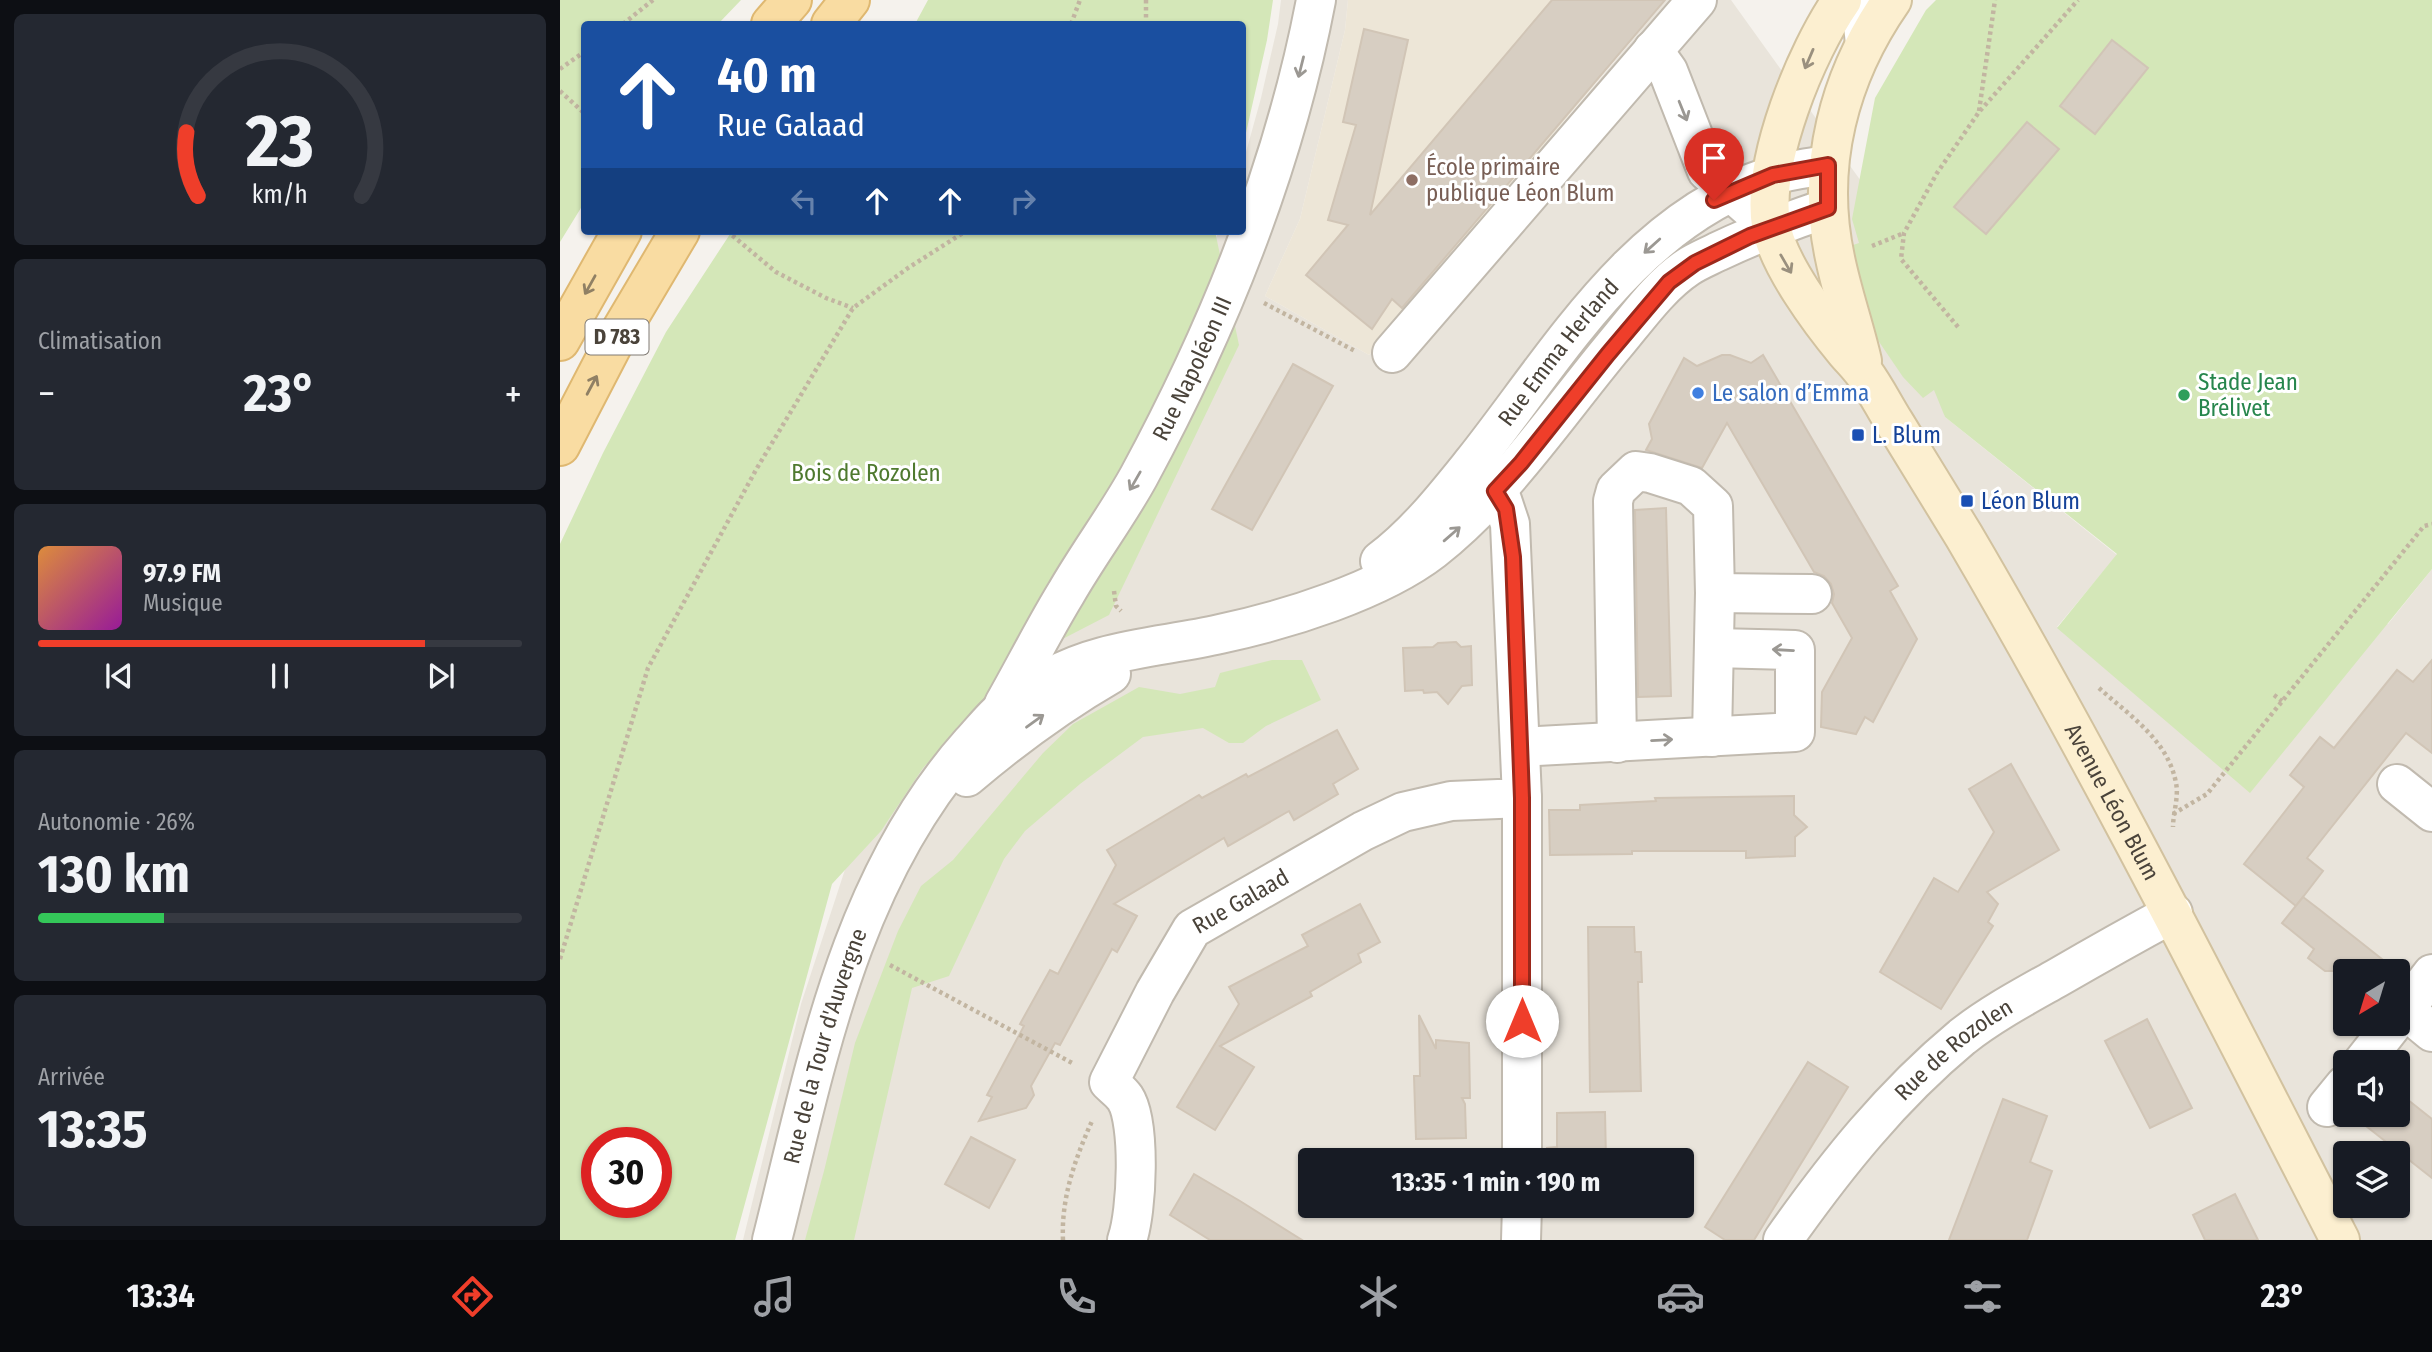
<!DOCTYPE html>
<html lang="fr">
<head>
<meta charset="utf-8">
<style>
  body { margin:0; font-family:"Fira Sans Condensed",sans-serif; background:#242831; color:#f1f3f6; height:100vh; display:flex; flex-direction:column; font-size:26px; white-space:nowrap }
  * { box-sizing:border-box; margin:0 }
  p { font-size:23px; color:#9ea1a6 }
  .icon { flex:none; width:38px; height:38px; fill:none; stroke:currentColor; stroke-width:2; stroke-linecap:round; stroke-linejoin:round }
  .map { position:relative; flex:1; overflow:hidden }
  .panel { display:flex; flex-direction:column; gap:14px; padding:14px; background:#0d0f14; width:560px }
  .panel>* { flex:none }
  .banner { position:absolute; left:21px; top:21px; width:665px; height:214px; border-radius:7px; box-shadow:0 2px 5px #0004; background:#1a4fa0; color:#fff; overflow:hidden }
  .needle { width:46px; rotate:218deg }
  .tools { position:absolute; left:1773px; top:959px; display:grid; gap:14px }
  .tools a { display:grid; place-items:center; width:77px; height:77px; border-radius:7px; background:#171b24; box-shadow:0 2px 5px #0004; font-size:35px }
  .speed { position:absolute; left:21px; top:1127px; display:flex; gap:14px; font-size:35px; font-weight:700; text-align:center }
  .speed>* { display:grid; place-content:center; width:91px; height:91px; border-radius:50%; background:#171b24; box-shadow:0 2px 5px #0004; line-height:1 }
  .speed .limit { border:10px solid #d22; background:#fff; color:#111 }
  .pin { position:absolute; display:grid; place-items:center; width:60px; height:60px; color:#fff; margin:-72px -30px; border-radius:50% 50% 50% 0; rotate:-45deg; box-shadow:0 0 7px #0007 }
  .pin .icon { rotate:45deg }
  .me { position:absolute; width:77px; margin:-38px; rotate:0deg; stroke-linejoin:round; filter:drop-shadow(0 0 5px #0008) }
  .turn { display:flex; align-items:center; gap:24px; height:147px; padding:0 21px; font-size:32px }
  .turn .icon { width:91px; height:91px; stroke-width:2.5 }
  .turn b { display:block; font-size:49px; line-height:60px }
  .lanes { display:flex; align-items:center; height:66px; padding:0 21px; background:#0003; justify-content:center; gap:35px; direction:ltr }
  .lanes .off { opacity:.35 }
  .big { font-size:52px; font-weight:700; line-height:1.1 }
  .panel .widget { flex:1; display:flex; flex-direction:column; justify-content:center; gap:10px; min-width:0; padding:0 24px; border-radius:10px; background:#242831 }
  .panel .dial { align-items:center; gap:0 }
  .dial svg { height:182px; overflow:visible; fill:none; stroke:#363941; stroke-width:7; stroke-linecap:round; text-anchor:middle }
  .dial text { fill:#f1f3f6; stroke:none }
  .song { display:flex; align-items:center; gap:21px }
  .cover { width:84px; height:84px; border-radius:10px; background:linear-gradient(135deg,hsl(30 70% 55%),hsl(300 70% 35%)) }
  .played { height:7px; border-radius:4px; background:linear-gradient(90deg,#ef3e2a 80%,#363941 80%) }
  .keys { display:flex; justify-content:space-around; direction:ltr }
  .heat { display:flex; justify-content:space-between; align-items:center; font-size:38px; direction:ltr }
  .charge { height:10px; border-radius:5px; background:linear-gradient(90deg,#34c759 26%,#363941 0) }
  .trip { position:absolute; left:738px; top:1148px; width:396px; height:70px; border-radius:7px; background:#171b24; box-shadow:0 2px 5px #0004; font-weight:700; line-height:70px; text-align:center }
  .menu { display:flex; height:112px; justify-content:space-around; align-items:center; background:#090b0e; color:#9ea1a6 }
  .menu .icon { width:49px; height:49px }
  .menu .on { color:#ef3e2a }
  .menu b { font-size:32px; color:#f1f3f6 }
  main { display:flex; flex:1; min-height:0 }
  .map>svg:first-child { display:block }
</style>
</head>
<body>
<main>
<section class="panel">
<div class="widget dial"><svg viewBox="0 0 100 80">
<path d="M14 69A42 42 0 1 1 86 69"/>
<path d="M14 69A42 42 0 0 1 9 41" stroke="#ef3e2a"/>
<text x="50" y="56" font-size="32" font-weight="700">23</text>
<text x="50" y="72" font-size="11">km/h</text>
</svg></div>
<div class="widget"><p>Climatisation</p>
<div class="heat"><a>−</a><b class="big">23°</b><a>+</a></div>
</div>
<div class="widget">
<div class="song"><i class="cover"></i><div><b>97.9 FM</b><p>Musique</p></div></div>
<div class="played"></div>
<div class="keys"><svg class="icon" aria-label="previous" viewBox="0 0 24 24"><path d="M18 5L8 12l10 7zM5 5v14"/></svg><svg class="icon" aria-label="pause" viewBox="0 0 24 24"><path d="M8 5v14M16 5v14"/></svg><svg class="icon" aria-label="next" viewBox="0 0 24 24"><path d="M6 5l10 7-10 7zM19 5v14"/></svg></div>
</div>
<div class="widget"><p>Autonomie · 26%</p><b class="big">130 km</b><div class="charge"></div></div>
<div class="widget"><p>Arrivée</p><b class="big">13:35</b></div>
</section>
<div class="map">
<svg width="1872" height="1240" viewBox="0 0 1872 1240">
  <rect width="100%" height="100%" fill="#f5f2ed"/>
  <path fill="#e9e4db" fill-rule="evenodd" d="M721,0H788L785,30L740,219L705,296L809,355L1106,0H1171L1344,241L1385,417L1557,555L1497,627L1828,624L1872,569V1240H183L241,1004L295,839L626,308L659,231H682L683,163L701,98L718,24ZM1785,971H1838V1024H1785ZM1785,1062H1838V1115H1785ZM1785,1153H1838V1206H1785ZM751,1160H1122V1206H751Z"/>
  <polygon fill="#ede6d7" points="788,0 1105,0 809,355 705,296 740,219 785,30"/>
  <g fill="#d4e7b8" fill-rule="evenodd">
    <polygon points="0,0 181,0 158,24 24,24 24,203 0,242"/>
    <polygon points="368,0 713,0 707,40 683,146 682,24 355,24"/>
    <polygon points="1376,0 1872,0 1872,569 1690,793 1497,628 1557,554 1385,417 1374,390 1363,398 1343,377 1311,330 1278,250 1299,243 1292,219 1315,98 1366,10"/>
    <path d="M172,231H655L679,345L549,615L460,661L363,768L321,831L272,884L175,1240H0V544L43,453L106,332ZM37,1143H96V1202H37Z"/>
    <polygon points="712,660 742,660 761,700 706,726 683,743 669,743 643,728 583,737 520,784 465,831 444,859 389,976 352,988 294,1240 245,1240 264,1171 295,1043 338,931 361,886 393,860 483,753 513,724 579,687 620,694 655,687 660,673"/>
  </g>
  <g fill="#d7cec2" stroke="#d1c5b6" stroke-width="2">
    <polygon points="992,0 1105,0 842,308 832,299 812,329 746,275 788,225 768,220 796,125 783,122 804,29 848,40 810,215"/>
    <polygon points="1552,40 1588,68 1535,134 1500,106"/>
    <polygon points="1467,122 1499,149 1426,234 1394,207"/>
    <polygon points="1162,355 1170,355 1191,363 1203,355 1338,586 1330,591 1357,639 1313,722 1305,717 1296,734 1261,727 1262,692 1292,638 1272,603 1274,594 1271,584 1264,576 1254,572 1167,423 1142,468 1086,450 1092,439 1089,424 1124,358 1137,366"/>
    <polygon points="733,364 773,386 692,530 652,509"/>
    <polygon points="1106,508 1111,696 1078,697 1075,510"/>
    <polygon points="896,642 901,647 911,646 912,685 902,686 888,704 877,692 864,693 863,690 845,691 843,648 873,647 878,643"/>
    <polygon points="1872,660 1872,753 1846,733 1747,858 1763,871 1736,906 1684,864 1744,787 1730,775 1760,737 1774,748 1837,670 1853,682"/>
    <polygon points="777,730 798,769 773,784 778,794 734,820 729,811 668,846 664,838 554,904 577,916 557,952 552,949 500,1045 495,1043 471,1086 474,1095 466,1108 419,1121 432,1097 427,1095 464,1026 460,1024 490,970 498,974 556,865 547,850 639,795 642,798 686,774 688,777"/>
    <polygon points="1451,764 1499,850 1427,892 1438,904 1428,922 1433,926 1381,1009 1320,972 1374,878 1398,892 1434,832 1409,789"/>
    <polygon points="1234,796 1234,815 1247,827 1235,837 1235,856 1186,858 1186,851 1072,851 1072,854 990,855 989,810 1020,810 1020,805 1096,801 1095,798"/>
    <polygon points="1743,897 1760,910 1837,971 1765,971 1748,958 1754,949 1722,923"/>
    <polygon points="800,904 820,942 798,954 801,962 750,992 752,996 660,1046 694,1067 655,1130 617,1107 679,1004 669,987 748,946 742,935"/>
    <polygon points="1028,927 1074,927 1075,952 1081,952 1082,982 1078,982 1081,1091 1030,1092"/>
    <polygon points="859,1015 876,1049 876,1040 909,1043 910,1098 902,1098 905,1104 906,1138 856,1139 854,1076 860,1076"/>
    <polygon points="1587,1019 1632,1108 1590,1128 1545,1041"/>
    <polygon points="1248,1062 1288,1087 1194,1240 1165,1240 1145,1227"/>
    <polygon points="1838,1092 1872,1119 1872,1178 1792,1115 1838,1115"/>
    <polygon points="1443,1099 1487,1116 1470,1162 1492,1171 1467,1240 1389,1240"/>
    <polygon points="1045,1112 1046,1160 987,1160 987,1148 997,1147 997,1113"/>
    <polygon points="411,1137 455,1160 429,1208 385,1184"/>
    <polygon points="634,1174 680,1201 742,1240 650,1240 610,1215"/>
    <polygon points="1675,1194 1698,1240 1645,1240 1633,1215"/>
    <polygon points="989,1206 1023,1206 1023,1214 990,1214"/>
  </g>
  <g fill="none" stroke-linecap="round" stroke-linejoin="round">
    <g stroke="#c1baaf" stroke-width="42">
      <g id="minor">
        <polyline points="1300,0 1305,43"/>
        <polyline points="1093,50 1108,71 1147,171 1211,227"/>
        <polyline points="832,353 1137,0"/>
        <polyline points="1152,737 1155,593 1252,594"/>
        <polyline points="1057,743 1053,501 1056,490 1076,471 1090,473 1131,486 1153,506 1155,593"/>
        <polyline points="960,747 1235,732 1235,650 1154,648"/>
        <polyline points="1837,784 1872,812"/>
        <polyline points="1844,1009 1872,1032"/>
        <polyline points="1838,1018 1872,974"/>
        <polyline points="1803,1062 1833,1024"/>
        <polyline points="1767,1107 1785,1085"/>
        <polyline points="962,1160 962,798"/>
        <path id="s1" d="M567,1240C577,1213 581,1122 565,1098C561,1092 554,1087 549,1082L595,992L632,929L803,831L843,812L891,801L962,798L950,524L942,500L912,471"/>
        <polyline points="961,1240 962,1206"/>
        <path id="s2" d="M1223,1240C1276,1165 1331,1096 1402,1037C1431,1014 1465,996 1497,978C1535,956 1574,934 1613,913"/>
      </g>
    </g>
    <g stroke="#c1baaf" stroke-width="42">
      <g id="tertiary">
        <path id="s3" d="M820,561C857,533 885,497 914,461C998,355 1074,220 1211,176C1229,170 1249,168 1268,165"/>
        <path id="s4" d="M444,704C465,667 484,629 506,593C529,553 557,516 579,476C660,326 724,168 756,0"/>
        <path d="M407,777C453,738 499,704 551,674"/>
        <path id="s5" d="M212,1240C256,1066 288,881 411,743C422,731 432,718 444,708C471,685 508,666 542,657C581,646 621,643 660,634C726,620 820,591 873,550C944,494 995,417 1052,348C1076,320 1098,287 1128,267C1137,261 1147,257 1157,252C1193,235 1229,221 1268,208"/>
      </g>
    </g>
    <g stroke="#d2c29f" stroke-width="42">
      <g id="secondary">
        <path id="s6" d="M1282,0C1246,52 1201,161 1211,225C1217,263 1261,322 1286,352C1292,359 1299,366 1304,373C1315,388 1324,406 1334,422C1357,460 1381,498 1404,536C1539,766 1658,1003 1780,1240"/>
        <path d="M1302,361C1294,326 1282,293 1275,258C1255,166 1279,76 1332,0"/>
      </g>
    </g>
    <g stroke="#dfb871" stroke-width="42">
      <g id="primary">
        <polyline points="211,24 232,0"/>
        <polyline points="271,24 290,0"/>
        <polyline points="0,341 62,231"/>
        <polyline points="0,446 53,344 120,231"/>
      </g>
    </g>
    <g stroke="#c2b5a1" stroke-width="4.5" stroke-dasharray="3.5 3.5" stroke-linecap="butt">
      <polyline points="586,0 586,24"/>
      <polyline points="63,24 93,0"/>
      <polyline points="511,24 520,0"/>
      <polyline points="0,69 24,52"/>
      <polyline points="0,91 24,113"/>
      <polyline points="1419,111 1435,0"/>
      <polyline points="167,231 216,272 266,298 293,308"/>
      <polyline points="1312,246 1344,233"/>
      <polyline points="704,303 795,351"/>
      <polyline points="1398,327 1341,259 1344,233 1377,173 1419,112 1518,0"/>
      <polyline points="554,591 556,606 561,611"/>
      <path d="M1539,688C1570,716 1608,740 1616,783C1619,797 1613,813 1613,827"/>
      <polyline points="1714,695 1722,701"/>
      <polyline points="1613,814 1647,794 1864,526 1872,524"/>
      <polyline points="0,959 88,668 197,468 293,308 348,268 406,231"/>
      <polyline points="330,965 514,1064"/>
      <path d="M503,1240C501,1198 515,1159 532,1121"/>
    </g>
    <use href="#minor" stroke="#fff" stroke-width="38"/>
    <use href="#tertiary" stroke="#fff" stroke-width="38"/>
    <use href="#secondary" stroke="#fcefd0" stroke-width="38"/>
    <use href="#primary" stroke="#f9dca2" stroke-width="38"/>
  </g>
  <defs><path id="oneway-shaft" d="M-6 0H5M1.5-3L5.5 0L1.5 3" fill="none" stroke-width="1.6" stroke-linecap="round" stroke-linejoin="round" transform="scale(1.75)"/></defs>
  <g stroke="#9a907e">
    <use href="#oneway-shaft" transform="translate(1249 59) rotate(113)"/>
    <use href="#oneway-shaft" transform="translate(1226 264) rotate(60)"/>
  </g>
  <g stroke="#9b9893">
    <use href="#oneway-shaft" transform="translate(741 67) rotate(104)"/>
    <use href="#oneway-shaft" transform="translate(1123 111) rotate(68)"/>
    <use href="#oneway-shaft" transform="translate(1092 246) rotate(138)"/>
    <use href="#oneway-shaft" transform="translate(575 481) rotate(120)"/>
    <use href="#oneway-shaft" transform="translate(892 534) rotate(-41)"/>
    <use href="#oneway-shaft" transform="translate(1223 650) rotate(-177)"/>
    <use href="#oneway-shaft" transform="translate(475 721) rotate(-36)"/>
    <use href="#oneway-shaft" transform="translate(1102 740) rotate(-3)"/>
  </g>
  <g stroke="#908064">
    <use href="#oneway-shaft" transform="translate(30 285) rotate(119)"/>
    <use href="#oneway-shaft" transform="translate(32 385) rotate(-62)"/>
  </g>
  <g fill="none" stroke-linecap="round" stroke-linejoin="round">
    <g stroke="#9b281b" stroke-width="18">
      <polyline id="route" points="962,1021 962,798 953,557 946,509 935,491 961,463 1048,354 1109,282 1135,263 1190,236 1268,208 1268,165 1213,175 1154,200"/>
    </g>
    <use href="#route" stroke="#ef3e2a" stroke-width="12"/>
  </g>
  <circle fill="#8d6e63" stroke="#fff" stroke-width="2.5" cx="852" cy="180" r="7"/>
  <circle fill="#3f7fe0" stroke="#fff" stroke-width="2.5" cx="1138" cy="393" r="7"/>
  <circle fill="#2e9e5b" stroke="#fff" stroke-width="2.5" cx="1624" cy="395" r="7"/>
  <g fill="#1a4fb4" stroke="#fff" stroke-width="2.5">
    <rect x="1291" y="428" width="14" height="14" rx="3.5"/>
    <rect x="1400" y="494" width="14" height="14" rx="3.5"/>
  </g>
  <g text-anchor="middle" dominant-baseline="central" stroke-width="6" stroke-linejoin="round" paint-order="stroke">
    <rect fill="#fff" stroke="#807b75" stroke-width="2" x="25.5" y="319.5" width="63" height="35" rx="5"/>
    <g font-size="21" font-weight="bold" fill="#4a433a">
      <text x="57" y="337">D 783</text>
    </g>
    <g font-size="23" fill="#785e54" stroke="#fff" text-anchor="start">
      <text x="866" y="167">École primaire<tspan x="866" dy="26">publique Léon Blum</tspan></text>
    </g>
    <g font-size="23" fill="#4a433a" stroke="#fff">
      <text stroke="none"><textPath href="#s3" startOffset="275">Rue Emma Herland</textPath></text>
      <text stroke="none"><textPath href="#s4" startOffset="385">Rue Napoléon III</textPath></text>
      <text stroke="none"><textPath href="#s6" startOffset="912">Avenue Léon Blum</textPath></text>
      <text stroke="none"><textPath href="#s1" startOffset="397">Rue Galaad</textPath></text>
      <text stroke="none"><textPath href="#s5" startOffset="201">Rue de la Tour d'Auvergne</textPath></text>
      <text stroke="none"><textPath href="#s2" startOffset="257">Rue de Rozolen</textPath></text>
    </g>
    <g font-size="23" fill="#27864d" stroke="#fff" text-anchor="start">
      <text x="1638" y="382">Stade Jean<tspan x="1638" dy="26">Brélivet</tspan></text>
    </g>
    <g font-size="23" fill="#366cbe" stroke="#fff" text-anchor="start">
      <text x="1152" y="393">Le salon d’Emma</text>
    </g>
    <g font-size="23" fill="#164399" stroke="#fff" text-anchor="start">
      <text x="1312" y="435">L. Blum</text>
      <text x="1421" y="501">Léon Blum</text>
    </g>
    <g font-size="23" fill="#4f7a2f" stroke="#fff">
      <text x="306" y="473">Bois de Rozolen</text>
    </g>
  </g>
</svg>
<div class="tools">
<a><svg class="needle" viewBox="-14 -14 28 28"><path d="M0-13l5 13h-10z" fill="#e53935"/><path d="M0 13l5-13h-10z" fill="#9ea1a6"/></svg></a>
<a><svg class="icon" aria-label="sound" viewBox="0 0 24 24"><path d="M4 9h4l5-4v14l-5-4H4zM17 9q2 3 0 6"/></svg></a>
<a><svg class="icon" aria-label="layers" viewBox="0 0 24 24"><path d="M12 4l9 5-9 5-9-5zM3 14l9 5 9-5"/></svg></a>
</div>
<div class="speed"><div class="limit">30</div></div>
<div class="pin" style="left:1154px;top:200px;background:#d93025"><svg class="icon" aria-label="arrive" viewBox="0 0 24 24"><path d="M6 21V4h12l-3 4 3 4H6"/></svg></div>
<svg class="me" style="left:962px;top:1021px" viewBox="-20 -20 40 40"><circle r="19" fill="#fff"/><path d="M0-13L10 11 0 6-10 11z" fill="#ef3e2a"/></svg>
<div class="trip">13:35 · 1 min · 190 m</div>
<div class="banner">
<div class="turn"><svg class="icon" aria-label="ahead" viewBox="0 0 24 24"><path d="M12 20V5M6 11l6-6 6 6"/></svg><div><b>40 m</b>Rue Galaad</div></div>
<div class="lanes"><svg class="icon off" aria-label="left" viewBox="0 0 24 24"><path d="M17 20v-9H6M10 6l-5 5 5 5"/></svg><svg class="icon" aria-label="ahead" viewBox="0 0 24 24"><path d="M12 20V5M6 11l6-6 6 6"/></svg><svg class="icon" aria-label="ahead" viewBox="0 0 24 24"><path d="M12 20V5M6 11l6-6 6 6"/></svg><svg class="icon off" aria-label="right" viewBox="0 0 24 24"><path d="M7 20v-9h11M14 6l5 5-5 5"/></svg></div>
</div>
</div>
</main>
<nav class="menu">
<b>13:34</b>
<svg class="icon on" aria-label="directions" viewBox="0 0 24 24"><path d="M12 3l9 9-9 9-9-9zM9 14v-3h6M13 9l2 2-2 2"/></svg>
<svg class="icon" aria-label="music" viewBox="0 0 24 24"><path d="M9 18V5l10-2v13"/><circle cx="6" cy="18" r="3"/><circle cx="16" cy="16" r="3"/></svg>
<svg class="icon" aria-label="phone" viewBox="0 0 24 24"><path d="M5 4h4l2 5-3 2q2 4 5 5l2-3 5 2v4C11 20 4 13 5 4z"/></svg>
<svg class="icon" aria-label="climate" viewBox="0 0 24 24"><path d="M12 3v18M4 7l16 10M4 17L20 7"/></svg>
<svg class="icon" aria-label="car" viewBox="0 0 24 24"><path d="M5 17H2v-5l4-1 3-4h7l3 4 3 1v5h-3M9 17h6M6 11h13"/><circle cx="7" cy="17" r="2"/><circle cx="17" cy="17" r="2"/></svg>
<svg class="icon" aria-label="filters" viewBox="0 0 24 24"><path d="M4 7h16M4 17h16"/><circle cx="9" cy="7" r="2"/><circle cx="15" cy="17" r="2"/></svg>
<b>23°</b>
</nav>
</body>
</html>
